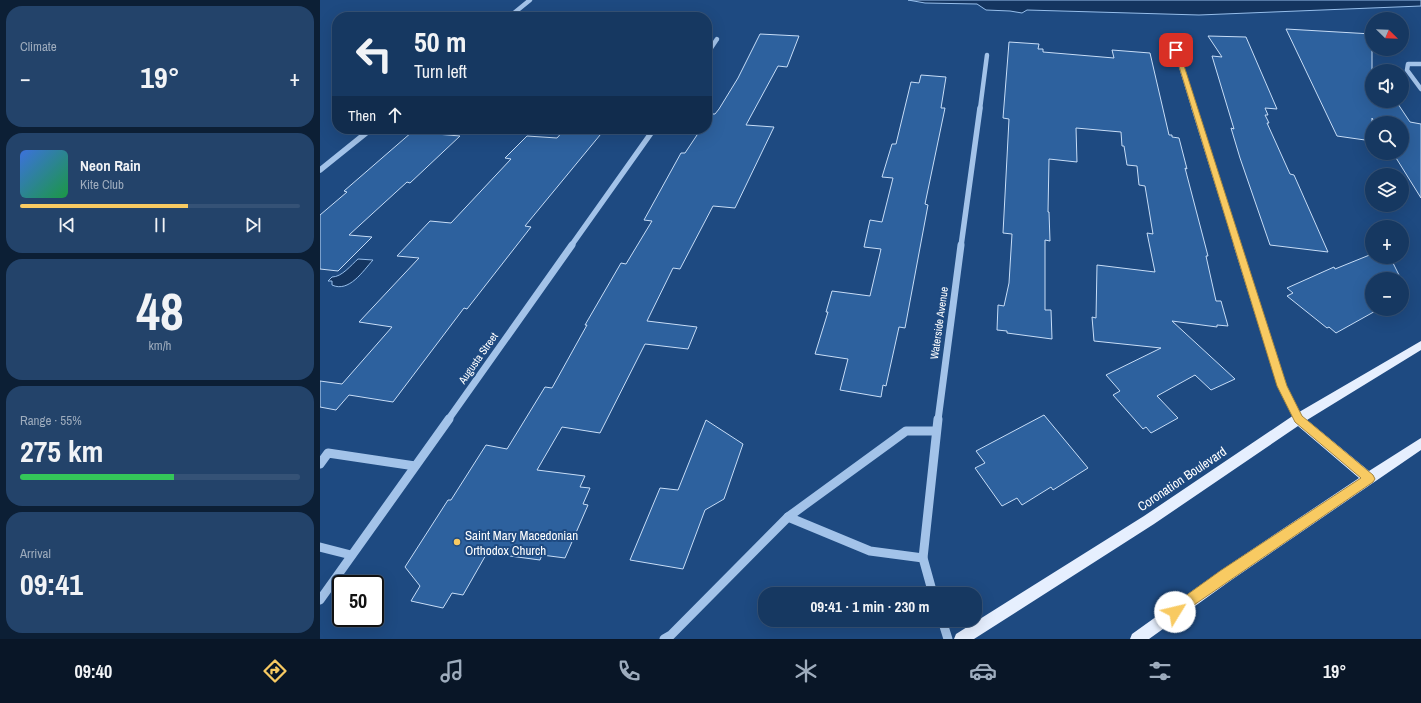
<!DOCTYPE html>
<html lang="en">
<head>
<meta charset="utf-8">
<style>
  body { margin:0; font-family:"Archivo Narrow",sans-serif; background:#23436a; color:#f1f3f6; height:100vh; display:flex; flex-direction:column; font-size:15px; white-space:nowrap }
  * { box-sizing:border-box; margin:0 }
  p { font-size:13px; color:#9eacbd }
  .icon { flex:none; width:22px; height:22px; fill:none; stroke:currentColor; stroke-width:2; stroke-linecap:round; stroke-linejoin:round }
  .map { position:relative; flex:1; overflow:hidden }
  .details { display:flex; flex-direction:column; gap:6px; padding:6px; background:#0c1f35; width:320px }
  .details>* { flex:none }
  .hud { position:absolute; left:12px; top:12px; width:380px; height:122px; border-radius:16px; box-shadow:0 4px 16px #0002,0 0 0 1px #355276; background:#163861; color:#f1f3f6; overflow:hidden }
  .needle { width:26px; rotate:113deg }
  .buttons { position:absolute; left:1045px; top:12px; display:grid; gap:8px }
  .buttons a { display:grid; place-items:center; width:44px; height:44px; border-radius:50%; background:#163861; box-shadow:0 4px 16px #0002,0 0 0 1px #355276; font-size:20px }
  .speed { position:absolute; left:12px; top:575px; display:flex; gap:8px; font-size:20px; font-weight:700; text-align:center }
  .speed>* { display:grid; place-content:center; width:52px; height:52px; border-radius:50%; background:#163861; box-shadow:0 4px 16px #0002,0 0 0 1px #355276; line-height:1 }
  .speed .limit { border:2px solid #111; border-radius:6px; background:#fff; color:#111 }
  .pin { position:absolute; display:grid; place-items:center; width:34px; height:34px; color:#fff; margin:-17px; border-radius:8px; box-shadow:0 2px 6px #0006 }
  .me { position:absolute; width:44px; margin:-22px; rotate:54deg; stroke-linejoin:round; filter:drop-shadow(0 0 3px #0008) }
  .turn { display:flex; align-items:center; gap:14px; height:84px; padding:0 16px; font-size:18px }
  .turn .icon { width:52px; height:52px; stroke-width:2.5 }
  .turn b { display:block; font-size:28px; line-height:34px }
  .then { display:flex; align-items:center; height:38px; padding:0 16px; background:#0003; gap:8px; font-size:15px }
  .big { font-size:30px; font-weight:700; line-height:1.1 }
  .details .widget { flex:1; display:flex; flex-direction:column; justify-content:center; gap:6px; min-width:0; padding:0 14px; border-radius:16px; background:#23436a }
  .details .dial { align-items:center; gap:0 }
  .dial b { font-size:52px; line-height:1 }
  .song { display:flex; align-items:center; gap:12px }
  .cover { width:48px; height:48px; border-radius:6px; background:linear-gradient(135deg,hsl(220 70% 55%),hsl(140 70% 35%)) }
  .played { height:4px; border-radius:2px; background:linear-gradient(90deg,#f8ca62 60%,#355276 60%) }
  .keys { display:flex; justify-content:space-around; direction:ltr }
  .heat { display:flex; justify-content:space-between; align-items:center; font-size:22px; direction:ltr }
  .charge { height:6px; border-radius:3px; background:linear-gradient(90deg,#34c759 55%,#355276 0) }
  .trip { position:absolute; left:438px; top:587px; width:224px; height:40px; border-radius:16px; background:#163861; box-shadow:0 4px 16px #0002,0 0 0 1px #355276; font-weight:700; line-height:40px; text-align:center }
  .tabs { display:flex; height:64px; justify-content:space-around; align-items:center; background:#091627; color:#9eacbd }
  .tabs .icon { width:28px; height:28px }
  .tabs .active { color:#f8ca62 }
  .tabs b { font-size:18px; color:#f1f3f6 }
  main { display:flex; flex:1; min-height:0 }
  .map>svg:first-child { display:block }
</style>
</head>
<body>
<main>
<section class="details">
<div class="widget"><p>Climate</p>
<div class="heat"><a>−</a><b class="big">19°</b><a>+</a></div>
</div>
<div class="widget">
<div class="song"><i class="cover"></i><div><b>Neon Rain</b><p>Kite Club</p></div></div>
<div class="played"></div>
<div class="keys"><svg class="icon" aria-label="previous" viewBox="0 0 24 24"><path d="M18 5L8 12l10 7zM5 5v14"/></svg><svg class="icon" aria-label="pause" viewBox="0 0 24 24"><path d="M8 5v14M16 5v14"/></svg><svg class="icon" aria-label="next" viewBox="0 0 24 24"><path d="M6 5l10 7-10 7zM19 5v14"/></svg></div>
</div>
<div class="widget dial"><b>48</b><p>km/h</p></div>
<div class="widget"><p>Range · 55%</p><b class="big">275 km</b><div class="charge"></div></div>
<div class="widget"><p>Arrival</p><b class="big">09:41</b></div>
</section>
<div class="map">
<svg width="1101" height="639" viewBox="0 0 1101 639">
  <rect width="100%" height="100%" fill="#1e4a81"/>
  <g fill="#143560" stroke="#96beeb">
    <polygon points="588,0 1101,0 1101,6 879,15 707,10 702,13 690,11 666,10 657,4 605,3"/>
    <path d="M38,259L53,260C43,271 29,293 12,285V281H8L12,277C22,277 31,265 38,259Z"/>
  </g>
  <g fill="#2d619e" stroke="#c7ddf7">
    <polygon points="966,29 1052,34 1052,101 1076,101 1090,122 1101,124 1101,198 1073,153 1082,153 1082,123 1055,123 1052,118 1052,141 1017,136"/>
    <polygon points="440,34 479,36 467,67 458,66 426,125 454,127 415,208 393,206 360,269 353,268 327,321 377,327 368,349 325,344 280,433 242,427 217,470 265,476 260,487 270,488 263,504 268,505 245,558 222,555 220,560 167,553 143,595 132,593 123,608 91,601 100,586 85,567 128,500 131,500 166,445 187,449 225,387 232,388 267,325 265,325 301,263 306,264 332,221 324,220 361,153 365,153 381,129 387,129 387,121 392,114 395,114 399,109 418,78"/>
    <polygon points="888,36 926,37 957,109 945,108 948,115 945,115 949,123 947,123 970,174 974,175 1008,252 950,245 920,158 911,128 914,129 892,56 902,57"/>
    <polygon points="689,42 719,44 718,49 723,49 723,52 794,58 792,50 830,53 849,135 852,135 852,137 859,138 867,169 865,168 888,256 886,256 896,301 901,301 908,326 897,325 897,327 852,321 915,379 891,390 875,375 837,396 858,418 831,433 826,427 823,429 793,395 800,391 786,375 841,348 774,341 772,317 776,318 777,265 835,272 827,233 833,234 825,186 819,185 817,166 807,165 804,146 802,146 801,132 756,128 757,162 729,159 728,212 729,212 730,241 725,240 725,310 731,310 732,339 687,333 687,331 677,330 678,305 684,306 689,283 692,234 683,233 689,119 683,118"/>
    <polygon points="601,75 626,77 621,108 625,108 605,204 608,205 585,328 579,327 566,386 563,385 561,397 520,390 528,359 495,354 508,312 506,312 512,291 550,296 561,249 544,247 550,220 562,222 573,178 562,177 572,144 576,144 591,82 599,83"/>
    <polygon points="245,129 285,129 205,226 211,227 147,309 144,308 73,402 29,395 16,410 0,407 0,381 22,384 72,327 39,322 99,258 77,256 110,221 131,223 191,159 185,158 207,136 237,138"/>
    <polygon points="92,132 140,136 90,183 87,182 29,235 52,237 18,271 0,269 0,215 27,192 24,191"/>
    <polygon points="1052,254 1052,257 1070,257 1081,279 1052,279 1052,309 1059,309 1016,333 1009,327 1007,328 967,296 973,293 967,288 1014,267 1015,269"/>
    <polygon points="724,415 768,468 733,490 731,487 702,505 697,498 682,506 655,468 665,463 656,451"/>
    <polygon points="386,420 423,444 404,499 385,510 363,569 310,560 340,488 358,490"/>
  </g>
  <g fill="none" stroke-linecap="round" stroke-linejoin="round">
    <g stroke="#a3c3e9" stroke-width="4.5">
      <polyline points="189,17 210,0"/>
      <polyline points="856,50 874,109"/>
      <polyline points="387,54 397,39"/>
      <polyline points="1101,64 1088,64 1087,70 1101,89"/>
      <polyline points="660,109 667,55"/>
    </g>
    <g stroke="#a3c3e9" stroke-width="5.5">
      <polyline points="874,108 917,246"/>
      <polyline points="0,170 51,129"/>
      <polyline points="251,246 334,129"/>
      <polyline points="641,246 660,108"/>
    </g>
    <g stroke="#a3c3e9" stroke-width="7">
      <polyline points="917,245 957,373 978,419"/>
      <polyline points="128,420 252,245"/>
      <polyline points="618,420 641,245"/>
    </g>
    <g stroke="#a3c3e9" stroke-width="9">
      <polyline points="0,464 8,453 95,466"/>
      <polyline points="468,517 550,551 603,558"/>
      <polyline points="0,547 31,555"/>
      <polyline points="613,594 603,558 618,419"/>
      <polyline points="0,600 129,419"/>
      <polyline points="622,620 628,639"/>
      <polyline points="344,639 351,635 468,517 586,431 616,431"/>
    </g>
    <polygon fill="#e6effe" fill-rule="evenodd" points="1101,341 1101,350 987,420 1049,471 1101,438 1101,450 910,581 829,639 810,639 812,634 900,571 1039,478 978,426 834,524 654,639 634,639 636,634 824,516 974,415"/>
  </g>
  <polygon fill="#f8ca62" stroke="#a18340" points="856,48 859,50 967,386 982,416 1053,475 1055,479 1053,482 855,618 850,616 848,612 850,607 900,571 1041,478 975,422 957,386 854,50"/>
  <circle fill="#f8ca62" stroke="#1e4a81" stroke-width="1.5" cx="137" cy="542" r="4"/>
  <g text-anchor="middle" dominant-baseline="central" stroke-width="4" stroke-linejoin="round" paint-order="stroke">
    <g font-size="11" fill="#fff" stroke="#1e4a81">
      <text transform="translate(619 323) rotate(-82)">Waterside Avenue</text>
      <text transform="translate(158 358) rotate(-55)">Augusta Street</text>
    </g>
    <g font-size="13" fill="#fff" stroke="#1e4a81">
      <text transform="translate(862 479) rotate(-34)">Coronation Boulevard</text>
    </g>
    <g font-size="13" fill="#fff" stroke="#1e4a81" text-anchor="start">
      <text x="145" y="535">Saint Mary Macedonian<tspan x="145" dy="15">Orthodox Church</tspan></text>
    </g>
  </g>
</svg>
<div class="buttons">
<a><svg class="needle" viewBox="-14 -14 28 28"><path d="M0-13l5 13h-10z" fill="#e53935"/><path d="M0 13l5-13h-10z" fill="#9eacbd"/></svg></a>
<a><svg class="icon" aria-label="sound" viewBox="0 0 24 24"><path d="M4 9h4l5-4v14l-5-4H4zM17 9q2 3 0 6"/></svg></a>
<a><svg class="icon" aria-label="search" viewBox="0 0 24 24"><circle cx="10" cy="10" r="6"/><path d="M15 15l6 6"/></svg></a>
<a><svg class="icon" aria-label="layers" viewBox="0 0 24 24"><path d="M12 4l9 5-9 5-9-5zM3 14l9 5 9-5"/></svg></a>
<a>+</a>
<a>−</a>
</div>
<div class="speed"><div class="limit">50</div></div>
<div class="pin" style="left:856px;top:50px;background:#d93025"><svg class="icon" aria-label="arrive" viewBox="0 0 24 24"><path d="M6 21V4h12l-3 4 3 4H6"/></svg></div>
<svg class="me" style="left:855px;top:612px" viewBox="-20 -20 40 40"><circle r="19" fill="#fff"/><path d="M0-13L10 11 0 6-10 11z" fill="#f8ca62"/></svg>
<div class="trip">09:41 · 1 min · 230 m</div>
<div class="hud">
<div class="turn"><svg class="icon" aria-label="left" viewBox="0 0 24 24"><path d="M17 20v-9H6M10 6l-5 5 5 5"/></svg><div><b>50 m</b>Turn left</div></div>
<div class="then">Then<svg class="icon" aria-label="ahead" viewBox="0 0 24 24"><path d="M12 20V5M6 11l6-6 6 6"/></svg></div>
</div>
</div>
</main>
<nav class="tabs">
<b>09:40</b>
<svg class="icon active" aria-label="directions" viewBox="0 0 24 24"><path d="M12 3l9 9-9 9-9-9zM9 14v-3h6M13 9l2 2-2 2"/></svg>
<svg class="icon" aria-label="music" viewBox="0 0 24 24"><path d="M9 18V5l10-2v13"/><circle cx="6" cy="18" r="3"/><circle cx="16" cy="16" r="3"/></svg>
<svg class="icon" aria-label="phone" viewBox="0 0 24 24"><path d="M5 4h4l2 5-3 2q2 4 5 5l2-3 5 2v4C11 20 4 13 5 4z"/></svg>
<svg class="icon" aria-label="climate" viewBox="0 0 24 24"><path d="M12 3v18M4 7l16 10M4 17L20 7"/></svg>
<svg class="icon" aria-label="car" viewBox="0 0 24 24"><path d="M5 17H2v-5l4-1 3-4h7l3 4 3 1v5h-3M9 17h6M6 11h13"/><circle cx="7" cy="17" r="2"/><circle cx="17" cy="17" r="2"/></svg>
<svg class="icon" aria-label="filters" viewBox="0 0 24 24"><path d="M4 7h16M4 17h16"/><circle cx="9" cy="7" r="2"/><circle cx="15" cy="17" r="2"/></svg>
<b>19°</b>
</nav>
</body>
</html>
